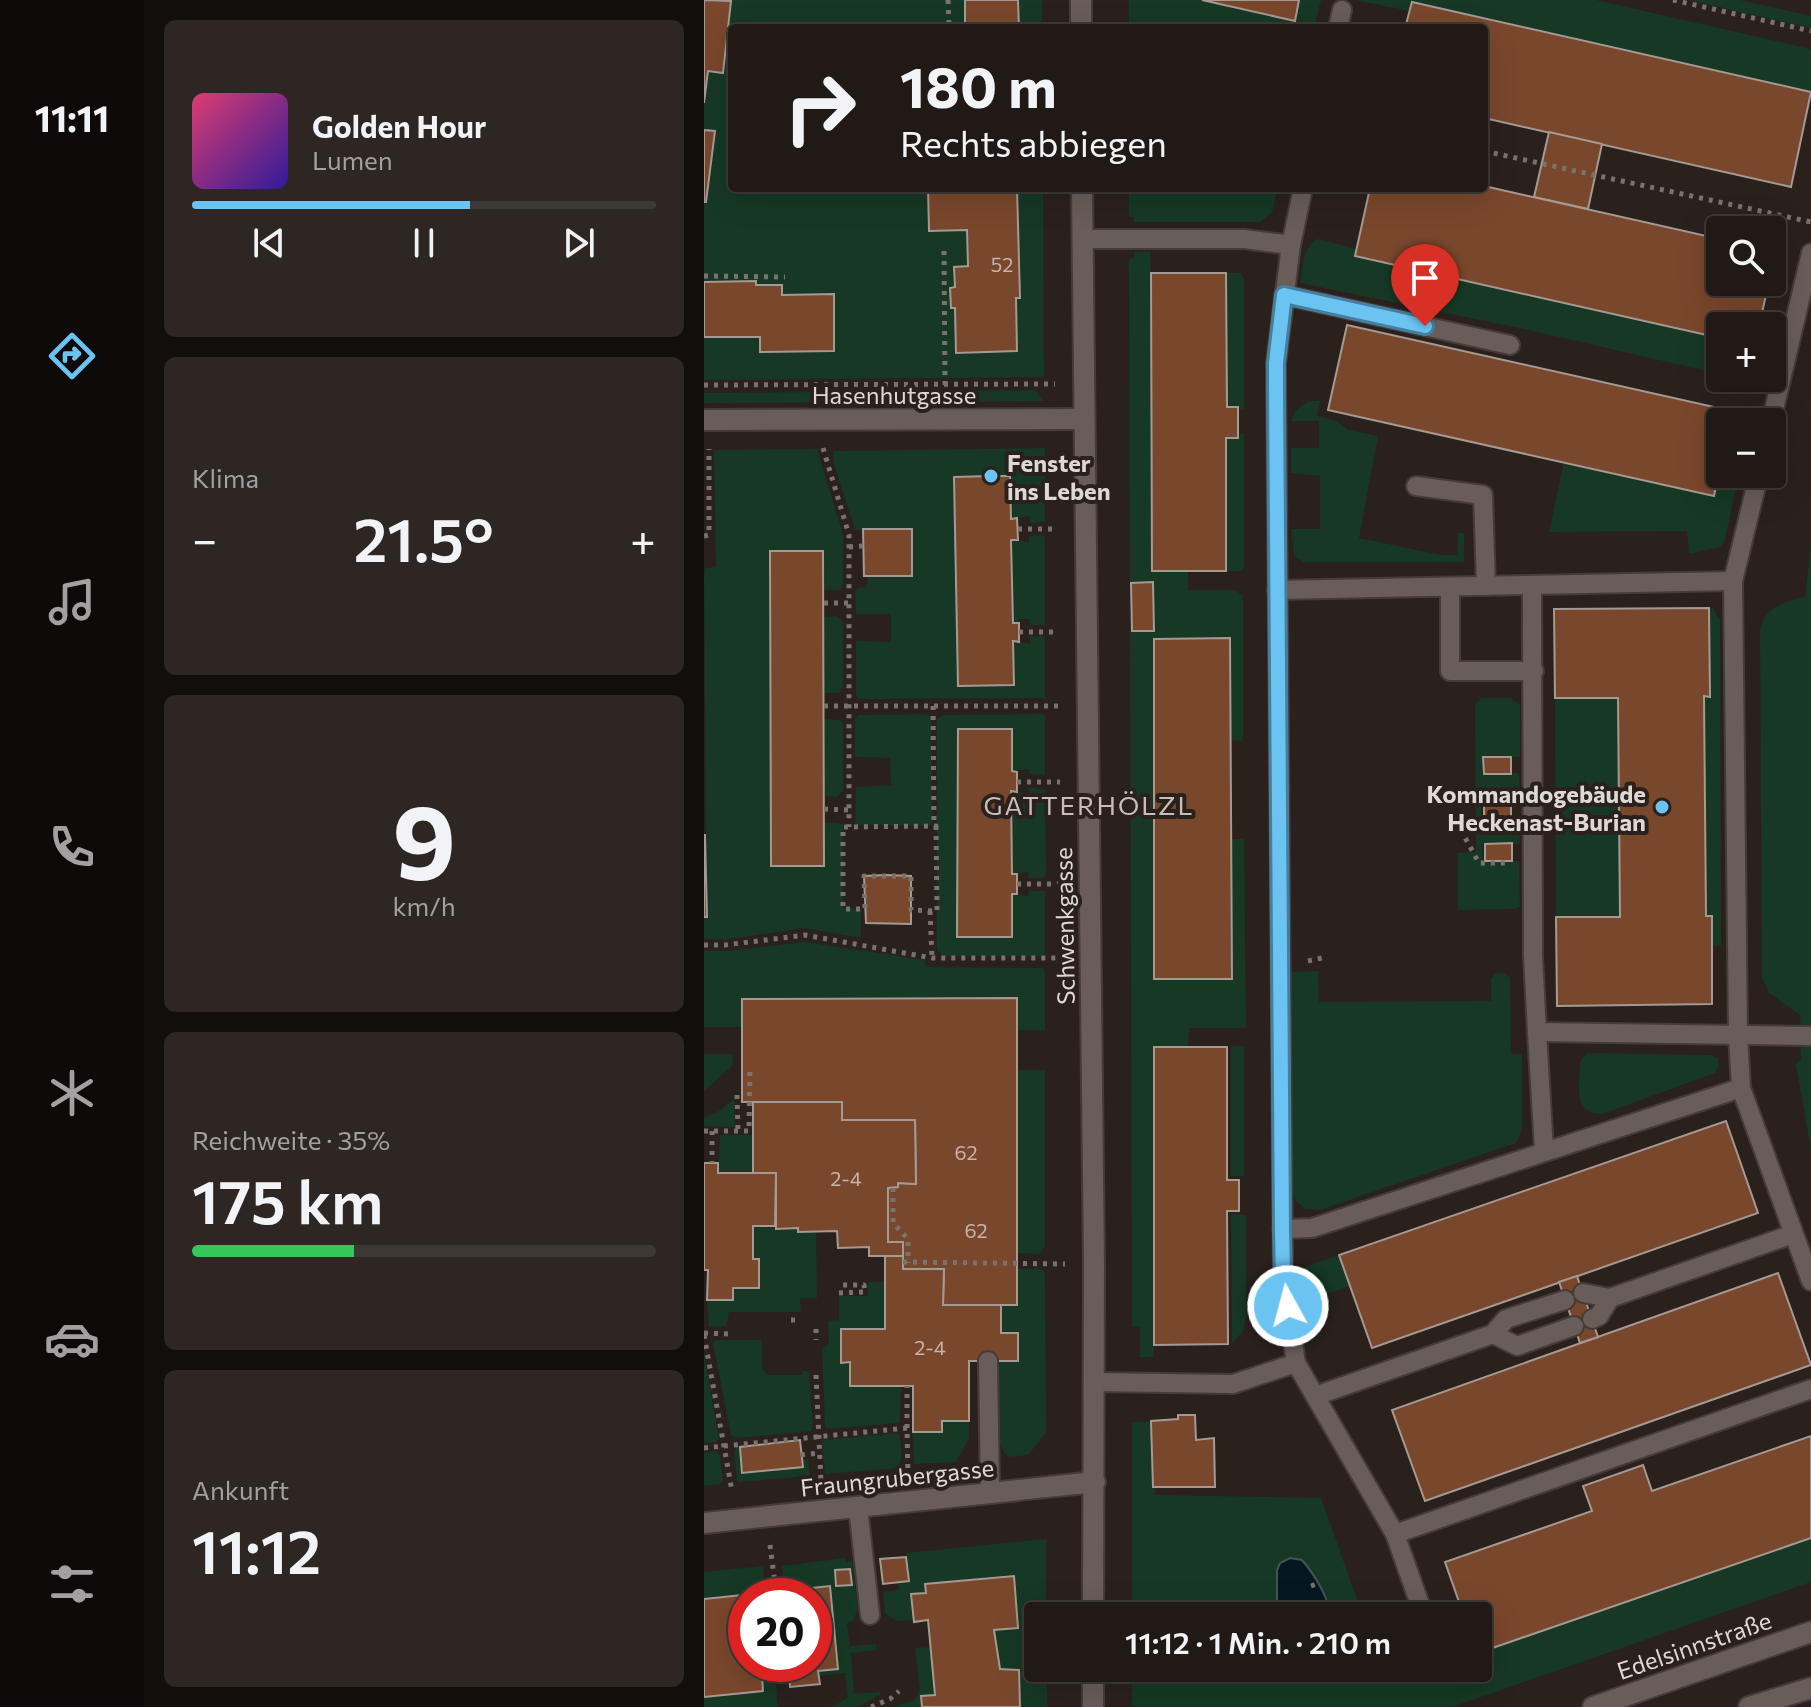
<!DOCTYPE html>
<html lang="de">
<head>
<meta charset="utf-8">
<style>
  body { margin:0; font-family:Commissioner,sans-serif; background:#2d2623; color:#f1f3f6; height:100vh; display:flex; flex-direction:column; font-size:30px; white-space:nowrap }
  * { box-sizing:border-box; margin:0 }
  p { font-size:26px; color:#a2a0a1 }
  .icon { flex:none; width:44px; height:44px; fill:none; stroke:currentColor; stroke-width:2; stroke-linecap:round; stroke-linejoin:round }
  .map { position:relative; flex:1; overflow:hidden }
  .side { display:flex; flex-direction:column; gap:20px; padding:20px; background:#120e0c; width:560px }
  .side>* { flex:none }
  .top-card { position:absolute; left:24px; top:24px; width:760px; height:168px; border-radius:8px; box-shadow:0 8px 32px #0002,0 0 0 2px #3d3835; background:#201916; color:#f1f3f6; overflow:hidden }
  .controls { position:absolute; left:1002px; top:216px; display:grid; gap:16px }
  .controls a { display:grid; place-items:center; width:80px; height:80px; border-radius:8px; background:#201916; box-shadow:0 8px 32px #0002,0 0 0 2px #3d3835; font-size:40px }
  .speed { position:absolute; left:24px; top:1578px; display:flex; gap:16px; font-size:40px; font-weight:700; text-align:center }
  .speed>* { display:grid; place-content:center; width:104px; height:104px; border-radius:50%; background:#201916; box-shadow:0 8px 32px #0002,0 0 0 2px #3d3835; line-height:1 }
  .speed .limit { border:12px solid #d22; background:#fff; color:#111 }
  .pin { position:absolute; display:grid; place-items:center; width:68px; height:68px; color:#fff; margin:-82px -34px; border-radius:50% 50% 50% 0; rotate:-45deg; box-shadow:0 0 8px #0007 }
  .pin .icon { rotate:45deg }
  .me { position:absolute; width:88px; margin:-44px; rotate:353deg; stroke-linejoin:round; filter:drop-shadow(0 0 6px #0008) }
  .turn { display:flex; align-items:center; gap:28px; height:168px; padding:0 40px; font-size:36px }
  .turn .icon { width:104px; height:104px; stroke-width:2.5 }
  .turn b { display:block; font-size:56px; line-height:68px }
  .big { font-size:60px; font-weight:600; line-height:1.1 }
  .side .card { flex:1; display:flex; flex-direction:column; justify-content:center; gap:12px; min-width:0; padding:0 28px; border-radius:12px; background:#2d2623 }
  .side .dial { align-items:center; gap:0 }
  .dial b { font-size:104px; line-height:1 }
  .song { display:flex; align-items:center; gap:24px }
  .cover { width:96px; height:96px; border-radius:12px; background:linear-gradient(135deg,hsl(340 70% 55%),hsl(250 70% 35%)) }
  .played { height:8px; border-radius:4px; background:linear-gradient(90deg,#6bc3f2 60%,#3d3835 60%) }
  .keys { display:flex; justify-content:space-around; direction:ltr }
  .heat { display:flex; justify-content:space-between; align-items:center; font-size:44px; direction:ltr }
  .charge { height:12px; border-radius:6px; background:linear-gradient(90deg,#34c759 35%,#3d3835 0) }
  .trip { position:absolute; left:320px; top:1602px; width:468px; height:80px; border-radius:8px; background:#201916; box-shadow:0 8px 32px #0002,0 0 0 2px #3d3835; font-weight:600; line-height:80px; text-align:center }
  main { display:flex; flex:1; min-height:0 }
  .tab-bar { display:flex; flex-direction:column; width:144px; justify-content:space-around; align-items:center; background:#0d0a09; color:#a2a0a1 }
  .tab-bar .icon { width:56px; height:56px }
  .tab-bar .active { color:#6bc3f2 }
  .tab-bar b { font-size:36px; color:#f1f3f6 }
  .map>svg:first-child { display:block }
</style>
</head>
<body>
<main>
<nav class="tab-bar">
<b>11:11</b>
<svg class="icon active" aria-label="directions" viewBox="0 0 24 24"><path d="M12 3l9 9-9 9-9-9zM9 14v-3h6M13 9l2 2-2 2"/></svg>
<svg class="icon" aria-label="music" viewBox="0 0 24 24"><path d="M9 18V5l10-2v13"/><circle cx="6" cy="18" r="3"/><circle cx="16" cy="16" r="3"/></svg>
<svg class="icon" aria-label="phone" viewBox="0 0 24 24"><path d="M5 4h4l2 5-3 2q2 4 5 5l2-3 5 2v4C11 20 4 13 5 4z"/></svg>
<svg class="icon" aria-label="climate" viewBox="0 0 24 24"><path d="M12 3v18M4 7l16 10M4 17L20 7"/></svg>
<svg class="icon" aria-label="car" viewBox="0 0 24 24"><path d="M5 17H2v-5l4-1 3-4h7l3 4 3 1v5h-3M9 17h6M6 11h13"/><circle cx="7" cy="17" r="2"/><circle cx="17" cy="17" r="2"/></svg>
<svg class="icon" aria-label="filters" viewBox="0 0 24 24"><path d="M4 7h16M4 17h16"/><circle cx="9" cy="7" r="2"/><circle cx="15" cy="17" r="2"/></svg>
</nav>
<section class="side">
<div class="card">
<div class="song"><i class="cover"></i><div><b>Golden Hour</b><p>Lumen</p></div></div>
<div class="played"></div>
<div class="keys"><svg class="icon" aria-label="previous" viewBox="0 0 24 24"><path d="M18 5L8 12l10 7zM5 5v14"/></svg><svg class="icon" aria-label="pause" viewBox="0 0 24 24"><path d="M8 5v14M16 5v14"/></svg><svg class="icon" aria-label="next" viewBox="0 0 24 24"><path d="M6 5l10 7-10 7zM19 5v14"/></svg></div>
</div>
<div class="card"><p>Klima</p>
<div class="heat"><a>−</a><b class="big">21.5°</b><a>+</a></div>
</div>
<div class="card dial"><b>9</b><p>km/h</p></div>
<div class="card"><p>Reichweite · 35%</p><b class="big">175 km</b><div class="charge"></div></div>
<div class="card"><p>Ankunft</p><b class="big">11:12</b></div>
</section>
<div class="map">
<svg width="1107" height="1707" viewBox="0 0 1107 1707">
  <rect width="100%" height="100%" fill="#2a211d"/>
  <g fill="#163824">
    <polygon points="0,0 338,0 338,28 28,28 28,188 339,188 340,377 0,380"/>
    <polygon points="425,0 498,0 590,21 595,0 617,0 610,28 425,28"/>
    <polygon points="652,0 892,0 1107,49 1107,92 708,2 705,11"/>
    <polygon points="985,0 1036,0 1107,16 1107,28"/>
    <polygon points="425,188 574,188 568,212 557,222 430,222 430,217 425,217"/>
    <path d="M614,239L653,249L652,256L1016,338V374L820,329L596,283C599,268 598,245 614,239Z"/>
    <polygon points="430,252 446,252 447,273 448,571 484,571 484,590 531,590 539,596 539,741 527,740 526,639 450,639 450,979 528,979 527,839 540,839 542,1028 485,1028 484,1047 450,1047 450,1357 436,1357 436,1327 428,1326 426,631 450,630 449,583 426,583 425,259 430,258"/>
    <polygon points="522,273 535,273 540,278 540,410 523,407"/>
    <polygon points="332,390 339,401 0,403 0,393"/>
    <polygon points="605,401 616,401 613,416 633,421 644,430 674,436 655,538 737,555 753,555 754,533 760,533 760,562 600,562 590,556 587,529 616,529 616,476 587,473 587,448 615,448 615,421 587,421 591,411"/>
    <polygon points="534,434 540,434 540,567 538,571 522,571 522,438"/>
    <polygon points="341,448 341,522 326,523 325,516 307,519 306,476 250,477 254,686 309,685 309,641 326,644 326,637 339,636 341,639 341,698 155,699 152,695 152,641 187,642 187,614 152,614 151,591 155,588 163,587 164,577 209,577 209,528 151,530 129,461 130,451"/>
    <polygon points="113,449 139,534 139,583 136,590 119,590 119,551 66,552 67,865 120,866 120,822 139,824 139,908 157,909 157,938 99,928 19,940 0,939 0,917 3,916 0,576 1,568 12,567 10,450"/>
    <polygon points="860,462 1016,467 1016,474 1035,474 1021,540 1016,547 985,554 983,531 845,532"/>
    <polygon points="338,535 341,537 341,625 326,625 325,619 315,619 315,623 309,623 307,540 325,542 325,536"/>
    <path d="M1107,544V1150L1092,1064L1097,1059L1096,1015L1065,993L1058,978L1056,631C1059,608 1081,601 1101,597Z"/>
    <polygon points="1005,608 1010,608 1011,614 1016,619 1017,946 1008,946 1008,917 1002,916 1000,696 1006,696"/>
    <polygon points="132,616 139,621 139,687 135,693 120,693 120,617"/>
    <polygon points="778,698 806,698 816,705 816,757 778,757 778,774 815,773 816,801 777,802 778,820 815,819 816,844 778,844 779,862 815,861 816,906 811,909 754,910 754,853 772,852 771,704"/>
    <polygon points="851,698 914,698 916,917 852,917"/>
    <polygon points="338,714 341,716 341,775 325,774 325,769 308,771 308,729 254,729 253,937 307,937 308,894 324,896 325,891 341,891 341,953 337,956 238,956 233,950 233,719 239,715"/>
    <polygon points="154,715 221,714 227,717 228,823 226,826 151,825 152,787 187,785 186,758 151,757 151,720"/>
    <polygon points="120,719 136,720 139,724 139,792 132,797 120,796"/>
    <polygon points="326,787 341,789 342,873 339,878 325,878 324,872 308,874 307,791 325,794"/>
    <polygon points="101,942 221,960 222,967 339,968 341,972 341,1030 313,1030 312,998 38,999 38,1027 0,1027 0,951 22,951"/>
    <polygon points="614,971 615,1002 787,1001 787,979 791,974 800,973 806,978 807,1054 818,1054 818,1129 812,1143 616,1210 601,1209 592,1201 587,1188 585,972"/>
    <rect x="527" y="1046" width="13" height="130"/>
    <path d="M884,1053L1007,1055L1014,1059L1015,1066L1011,1073L898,1114C867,1114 876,1084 876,1061Z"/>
    <polygon points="0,1054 28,1054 29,1065 0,1091"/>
    <polygon points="313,1070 341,1070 341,1246 336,1254 313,1253"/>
    <polygon points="30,1099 31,1127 0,1126 0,1118 15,1111"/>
    <polygon points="16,1135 49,1135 49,1173 14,1173"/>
    <polygon points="527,1214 542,1215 542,1316 540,1329 528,1344"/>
    <polygon points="49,1226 112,1231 113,1298 96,1298 97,1312 25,1312 22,1326 5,1327 3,1300 28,1300 29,1288 55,1288 55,1259 49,1259"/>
    <polygon points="635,1255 646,1286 604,1301 597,1296 596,1269"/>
    <path d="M333,1268L341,1272L342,1433L324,1455L304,1457C286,1439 293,1386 292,1360H314V1333H297V1305L313,1304V1269Z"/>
    <polygon points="164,1282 181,1282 181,1329 137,1329 137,1362 146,1362 147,1386 197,1386 196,1420 195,1423 123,1429 121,1426 118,1349 125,1344 124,1321 135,1320 135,1296 164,1296"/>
    <polygon points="12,1340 58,1340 58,1369 64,1375 98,1375 99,1371 105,1372 109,1426 107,1431 34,1438 27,1435 9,1343"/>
    <polygon points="0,1353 15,1438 12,1442 0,1443"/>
    <polygon points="238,1421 265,1421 265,1439 252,1462 210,1464 209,1432 237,1432"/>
    <polygon points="447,1421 451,1495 617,1498 659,1616 627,1616 620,1594 606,1569 573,1570 573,1616 428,1616 428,1422"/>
    <path d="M194,1433C198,1441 199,1461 194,1468L121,1474L118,1440Z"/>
    <polygon points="32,1447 36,1447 39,1473 104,1459 106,1476 35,1482 33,1481 30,1451"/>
    <polygon points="11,1451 16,1455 19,1480 16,1484 0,1486 0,1453"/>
    <polygon points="1107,1538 1107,1582 748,1707 428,1707 428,1668 677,1668 681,1678 709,1668 774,1668 774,1653"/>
    <polygon points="342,1539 342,1616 334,1616 334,1668 343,1668 343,1707 316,1707 315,1670 296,1669 290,1630 314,1628 310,1576 208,1594 210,1620 192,1621 181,1613 179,1592 195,1590 194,1583 205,1581 202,1553"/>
    <polygon points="141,1558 142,1562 148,1561 154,1609 149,1621 143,1623 146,1646 172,1644 173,1650 147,1653 150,1694 176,1692 176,1695 153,1707 129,1707 144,1697 141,1673 115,1676 114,1671 134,1668 126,1587 80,1591 78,1566"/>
    <polygon points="59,1566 62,1593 0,1599 0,1572"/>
    <polygon points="227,1647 231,1695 217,1696 218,1707 188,1707 211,1700 216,1688 211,1648"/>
    <polygon points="71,1675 74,1707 0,1707 0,1694 1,1697 59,1691 58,1676"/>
  </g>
  <path fill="#051821" stroke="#465257" stroke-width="2" d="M586,1558L598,1560C611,1575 624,1597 627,1616H573V1570L576,1563Z"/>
  <g fill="#79472c" stroke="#a59994" stroke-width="2" fill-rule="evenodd">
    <polygon points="0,0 27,1 19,73 4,71 0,103"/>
    <polygon points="261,0 314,0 315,28 261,28"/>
    <polygon points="498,0 595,0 591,21"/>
    <polygon points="708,2 1107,92 1087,187 780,118 780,28 701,28"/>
    <polygon points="0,130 11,131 2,202 0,202"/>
    <polygon points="845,132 898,144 884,209 830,197"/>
    <polygon points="780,186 1016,239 1016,282 1065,282 1055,326 1016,326 1016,338 651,256 666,188"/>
    <polygon points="224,188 313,188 316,298 312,298 313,351 252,353 251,308 247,308 246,288 251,287 250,267 264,266 263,230 225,231"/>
    <polygon points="447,273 522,273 523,407 534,407 534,438 522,438 522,571 448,571"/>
    <polygon points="52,281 52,285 78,285 78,295 130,294 130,351 56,352 56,337 0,337 0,282"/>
    <polygon points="643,325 1028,411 1026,422 1016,422 1016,467 1010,496 624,410"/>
    <polygon points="287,476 306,476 307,519 313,518 314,540 307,540 309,623 315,623 315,642 309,641 310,685 254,686 250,477"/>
    <polygon points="159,529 208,529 208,576 160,576"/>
    <polygon points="66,551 119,551 120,866 67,866"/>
    <polygon points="449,582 450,631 428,631 427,583"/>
    <polygon points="1005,608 1006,697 1000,696 1002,916 1008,916 1008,1004 853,1006 852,917 916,917 914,698 851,698 850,609"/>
    <polygon points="526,638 528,979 450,979 450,639"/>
    <polygon points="254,729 308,729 308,771 313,772 313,792 307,791 308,874 313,874 313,894 308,894 308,937 253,937"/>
    <polygon points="779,757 807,757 807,774 780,774"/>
    <polygon points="780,801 807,801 807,818 780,819"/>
    <polygon points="0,835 1,835 3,917 0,917"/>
    <polygon points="808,843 808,861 781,861 781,844"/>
    <polygon points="183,875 207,876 207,924 162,923 160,876"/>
    <polygon points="313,998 313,1305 239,1305 240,1269 199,1269 199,1242 184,1242 184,1188 194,1187 194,1183 212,1184 211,1120 138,1120 138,1102 38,1102 38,999"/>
    <polygon points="450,1047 523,1047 523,1180 535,1180 535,1211 523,1211 524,1344 450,1345"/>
    <polygon points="49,1102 138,1102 138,1120 211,1120 212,1184 194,1183 194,1187 184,1188 184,1242 199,1242 199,1256 165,1256 165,1247 134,1248 133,1231 94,1232 94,1228 72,1229 72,1173 49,1173"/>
    <polygon points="1022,1121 1054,1213 668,1348 635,1255"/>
    <polygon points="0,1163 14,1163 14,1173 72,1173 71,1226 49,1226 49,1259 55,1259 55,1288 29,1288 29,1300 3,1300 4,1270 0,1270"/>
    <polygon points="181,1256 199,1256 199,1269 240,1269 239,1305 297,1305 297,1333 314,1333 314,1361 265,1361 265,1421 238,1421 238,1432 209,1432 209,1386 146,1386 146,1362 137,1363 137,1329 181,1329"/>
    <polygon points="1074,1273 1107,1365 721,1501 688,1410"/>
    <polygon points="873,1276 894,1337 876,1343 855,1282"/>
    <polygon points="474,1415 491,1415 492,1440 510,1438 511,1487 449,1487 447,1421 474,1419"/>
    <polygon points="1107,1436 1107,1538 774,1653 774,1616 760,1616 741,1562 888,1511 879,1486 939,1465 948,1491"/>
    <polygon points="96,1440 99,1467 38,1473 36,1447"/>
    <polygon points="202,1557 205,1581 179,1584 176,1559"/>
    <polygon points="146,1569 148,1585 132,1586 131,1570"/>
    <polygon points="310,1576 314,1628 290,1630 296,1669 315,1670 316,1707 218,1707 217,1696 231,1695 224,1620 210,1622 207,1594 222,1593 221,1584"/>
    <path d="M126,1586L134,1669L114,1671L116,1684L86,1687L85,1673L58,1676L59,1691L0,1697V1599ZM42,1596H110V1664H42Z"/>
  </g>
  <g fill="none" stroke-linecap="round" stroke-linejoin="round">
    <g stroke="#443c39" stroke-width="22">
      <g id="lane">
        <polyline points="634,28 638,10"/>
        <polyline points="599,188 587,245 572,363 579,1277 592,1363 691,1534 720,1616"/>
        <polyline points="378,239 540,239 587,245"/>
        <polyline points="580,295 806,345"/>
        <polyline points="1067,422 1107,253"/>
        <polyline points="1055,474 1029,581 1034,1035 1037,1088 1107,1281"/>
        <polyline points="712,486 779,495 782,586"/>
        <polyline points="828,586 829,956 833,1032 1107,1036"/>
        <polyline points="746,587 746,671 830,671"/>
        <polyline points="573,590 1029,581"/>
        <polyline points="833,1032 840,1151"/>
        <polyline points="578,1229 608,1228 1037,1088"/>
        <polyline points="879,1293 906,1298 1089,1234"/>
        <polyline points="888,1319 895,1316 906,1298"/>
        <polyline points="789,1334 813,1346 870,1326"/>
        <polyline points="284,1361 286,1493"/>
        <polyline points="390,1382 529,1384 592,1363"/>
        <polyline points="611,1396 789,1334 802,1319 861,1300"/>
        <polyline points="154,1507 166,1615"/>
        <polyline points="691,1534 1107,1389"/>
      </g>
    </g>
    <g stroke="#443c39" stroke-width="24">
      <g id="street">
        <polyline points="377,0 377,28"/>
        <polyline points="378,188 390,1264 389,1616"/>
        <polyline points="0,420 379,419"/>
        <polyline points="0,1523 391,1482"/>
        <polyline points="389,1707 389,1668"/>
      </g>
    </g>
    <g stroke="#443c39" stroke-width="24">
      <g id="secondary">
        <polyline points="889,1707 1107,1632"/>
        <polyline points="1045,1707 1107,1688"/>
      </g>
    </g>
    <g stroke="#7a726f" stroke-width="5" stroke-dasharray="4 6" stroke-linecap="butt">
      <polyline points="244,0 245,25"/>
      <polyline points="969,0 1107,31"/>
      <polyline points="780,151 1107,222"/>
      <polyline points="240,251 241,385"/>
      <polyline points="0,276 81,277"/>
      <polyline points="0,385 351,384"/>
      <polyline points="119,448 145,535 145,827"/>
      <polyline points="314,529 352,529"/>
      <polyline points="0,536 5,535 5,449"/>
      <polyline points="145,547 159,546"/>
      <polyline points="120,603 145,603"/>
      <polyline points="315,632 354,632"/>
      <polyline points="120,706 355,706"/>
      <polyline points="229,706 230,826"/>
      <polyline points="313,782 356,782"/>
      <polyline points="120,809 146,810"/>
      <polyline points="747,812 775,863 801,863"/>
      <polygon points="232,826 233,911 207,910 207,876 160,876 161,909 139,909 139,827"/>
      <polyline points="313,884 356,884"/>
      <polyline points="226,911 228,958"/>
      <polyline points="0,945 21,945 101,935 228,958 360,958"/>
      <polyline points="604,961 618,958"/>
      <polyline points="33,1095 34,1131"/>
      <polyline points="0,1131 45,1131 46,1066"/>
      <polyline points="8,1131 8,1163"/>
      <polyline points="189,1188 189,1223 204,1239 204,1263"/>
      <polyline points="199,1262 361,1264"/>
      <polyline points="135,1293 161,1292 160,1285 139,1285 139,1282"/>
      <polyline points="87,1320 97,1320"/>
      <polyline points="112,1329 112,1340"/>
      <polyline points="0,1333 25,1334"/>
      <polyline points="0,1335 28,1491"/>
      <polyline points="112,1375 117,1482"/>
      <polyline points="203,1428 203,1386"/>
      <polyline points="0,1448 203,1428 204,1475"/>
      <polyline points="97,1455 115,1453"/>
      <polyline points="66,1545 72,1592"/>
      <polyline points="607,1586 613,1584"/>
      <polyline points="167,1707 186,1699 195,1691"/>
    </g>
    <use href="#lane" stroke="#685d58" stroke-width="18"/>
    <use href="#street" stroke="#685d58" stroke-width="20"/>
    <use href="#secondary" stroke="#685d58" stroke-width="20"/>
  </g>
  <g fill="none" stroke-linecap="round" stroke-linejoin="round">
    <g stroke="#467f9d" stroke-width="20">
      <polyline id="route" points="584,1306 579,1277 578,1229 572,391 572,363 580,295 721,326"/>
    </g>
    <use href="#route" stroke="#6bc3f2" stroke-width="14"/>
  </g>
  <g fill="#6bc3f2" stroke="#2a211d" stroke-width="3">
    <circle cx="287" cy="476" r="8"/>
    <circle cx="958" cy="807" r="8"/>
  </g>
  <g text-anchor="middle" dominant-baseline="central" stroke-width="8" stroke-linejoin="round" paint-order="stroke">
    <g font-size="20" fill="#c6b4ac">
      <text x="298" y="264">52</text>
      <text x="262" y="1152">62</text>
      <text x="142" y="1178">2-4</text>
      <text x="272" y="1230">62</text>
      <text x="226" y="1347">2-4</text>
    </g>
    <g font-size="24" fill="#dfd9d6" stroke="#2a211d">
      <text x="190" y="394">Hasenhutgasse</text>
      <text transform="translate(360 926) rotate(-91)">Schwenkgasse</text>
      <text transform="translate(193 1477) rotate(-6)">Fraungrubergasse</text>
      <text transform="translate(990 1645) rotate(-19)">Edelsinnstraße</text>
    </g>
    <g font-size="24" font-weight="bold" fill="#dfd9d6" stroke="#2a211d" text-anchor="start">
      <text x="303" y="462">Fenster<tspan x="303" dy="28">ins Leben</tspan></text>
      <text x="942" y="793" text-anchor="end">Kommandogebäude<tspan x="942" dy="28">Heckenast-Burian</tspan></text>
    </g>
    <g font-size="26" letter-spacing="2" fill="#c9bdb7" stroke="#2a211d">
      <text x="385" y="804">GATTERHÖLZL</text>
    </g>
  </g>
</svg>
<div class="controls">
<a><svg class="icon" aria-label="search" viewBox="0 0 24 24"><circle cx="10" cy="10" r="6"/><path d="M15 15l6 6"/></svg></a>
<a>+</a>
<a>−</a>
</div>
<div class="speed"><div class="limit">20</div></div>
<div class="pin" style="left:721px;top:326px;background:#d93025"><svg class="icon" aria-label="arrive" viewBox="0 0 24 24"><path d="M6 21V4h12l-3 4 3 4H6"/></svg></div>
<svg class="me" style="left:584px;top:1306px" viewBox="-20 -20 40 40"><circle r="17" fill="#6bc3f2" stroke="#fff" stroke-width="3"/><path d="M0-11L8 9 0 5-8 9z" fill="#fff"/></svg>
<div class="trip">11:12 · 1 Min. · 210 m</div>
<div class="top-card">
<div class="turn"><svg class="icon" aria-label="right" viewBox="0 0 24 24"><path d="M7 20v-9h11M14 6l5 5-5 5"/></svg><div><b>180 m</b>Rechts abbiegen</div></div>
</div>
</div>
</main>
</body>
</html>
